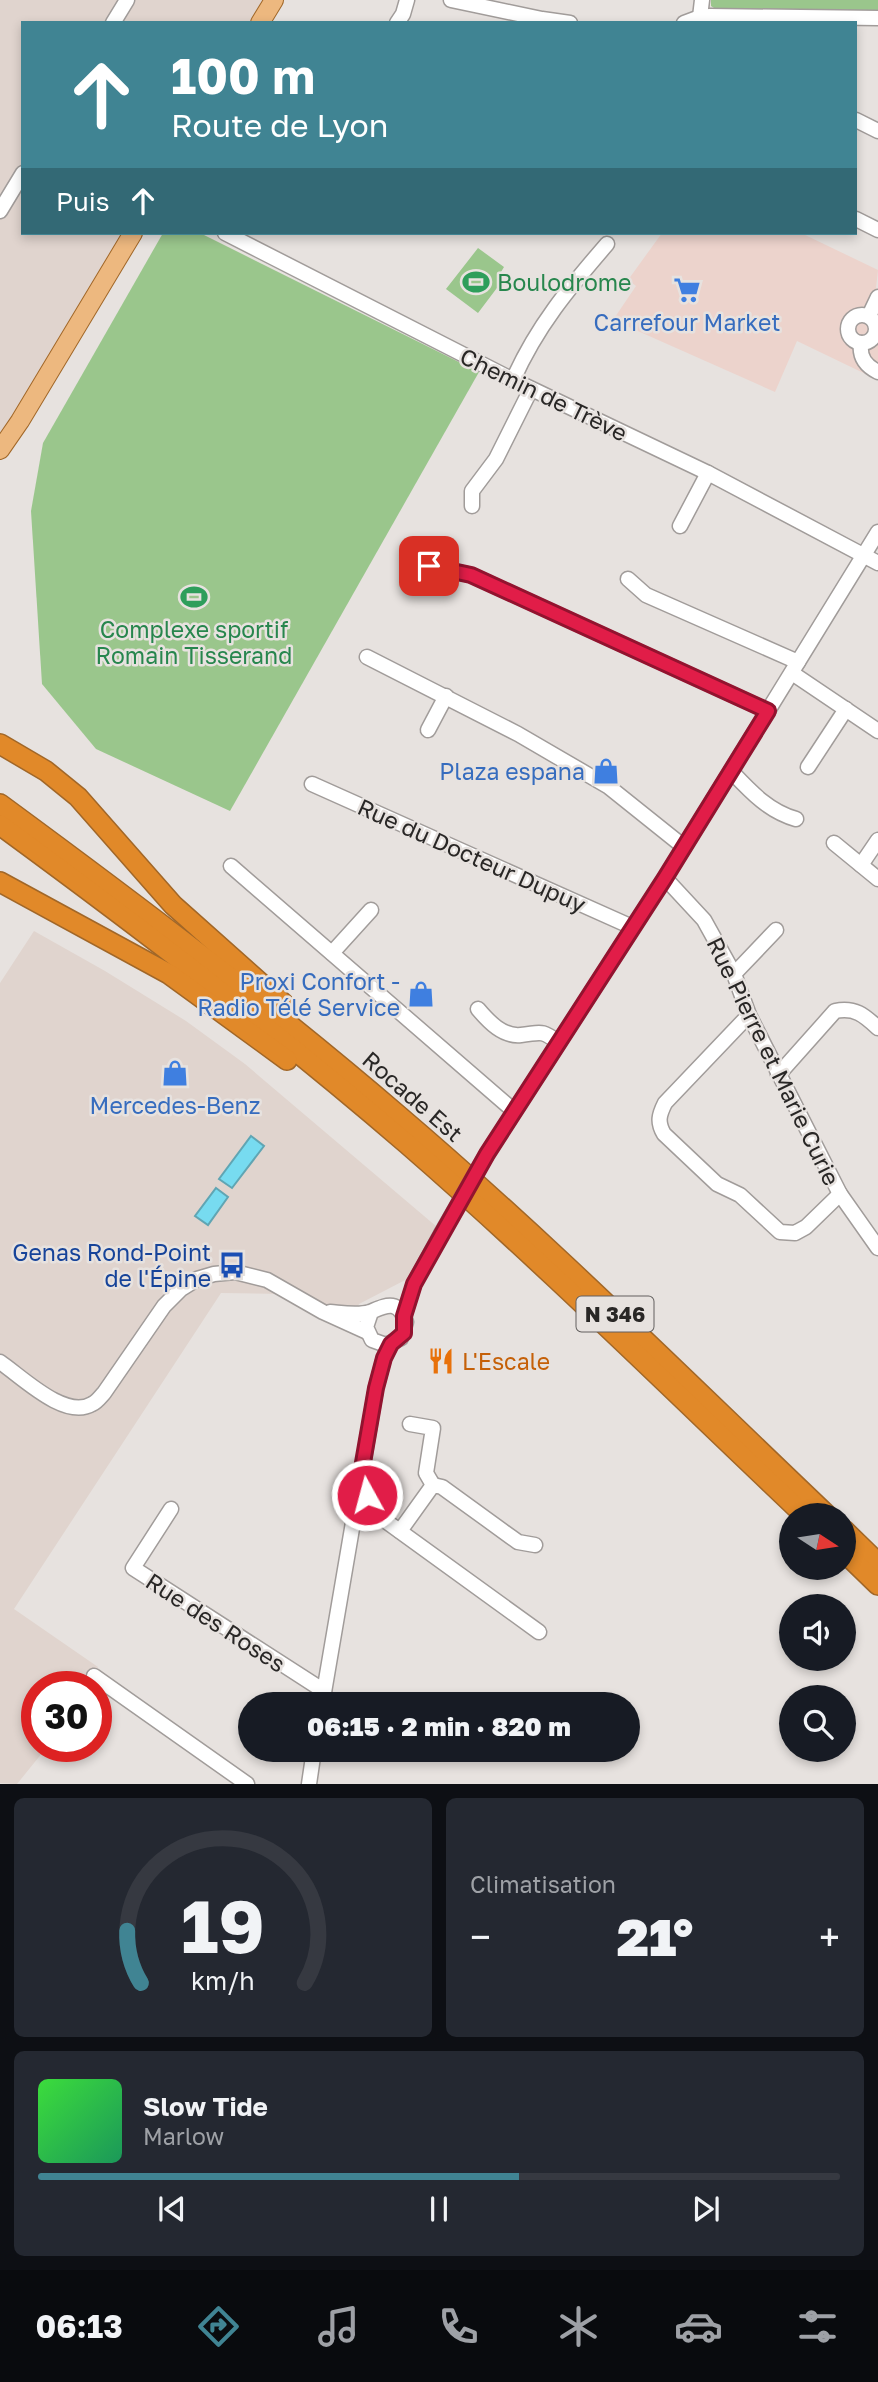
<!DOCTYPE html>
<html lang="fr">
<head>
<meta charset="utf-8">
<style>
  body { margin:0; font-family:"Golos Text",sans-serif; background:#242831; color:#f1f3f6; height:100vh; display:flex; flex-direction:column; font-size:26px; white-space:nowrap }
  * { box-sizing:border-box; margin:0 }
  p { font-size:23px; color:#9ea1a6 }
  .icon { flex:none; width:38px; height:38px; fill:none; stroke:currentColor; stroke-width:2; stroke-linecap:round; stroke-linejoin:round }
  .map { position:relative; height:1784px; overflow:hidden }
  .panel { display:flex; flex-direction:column; gap:14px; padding:14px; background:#0d0f14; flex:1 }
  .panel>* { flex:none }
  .guide { position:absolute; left:21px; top:21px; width:836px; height:214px; border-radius:0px; box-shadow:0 4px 10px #0003; background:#408493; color:#fff; overflow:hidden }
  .needle { width:46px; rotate:102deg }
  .fabs { position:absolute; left:779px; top:1503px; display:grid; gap:14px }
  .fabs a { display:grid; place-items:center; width:77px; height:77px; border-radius:50%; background:#171b24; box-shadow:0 4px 10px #0003; font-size:35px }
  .speed { position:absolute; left:21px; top:1671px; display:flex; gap:14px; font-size:35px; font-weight:700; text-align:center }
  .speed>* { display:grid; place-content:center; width:91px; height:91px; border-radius:50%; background:#171b24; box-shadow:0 4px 10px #0003; line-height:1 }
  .speed .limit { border:10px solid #d22; background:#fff; color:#111 }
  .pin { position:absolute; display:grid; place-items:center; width:60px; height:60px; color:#fff; margin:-30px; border-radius:14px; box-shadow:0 4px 10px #0006 }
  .me { position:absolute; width:77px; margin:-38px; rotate:353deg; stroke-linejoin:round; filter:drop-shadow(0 0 5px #0008) }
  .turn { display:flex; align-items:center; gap:24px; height:147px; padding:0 35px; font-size:32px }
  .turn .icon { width:91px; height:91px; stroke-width:2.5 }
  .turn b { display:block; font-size:49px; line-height:60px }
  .then { display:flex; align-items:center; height:66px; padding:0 35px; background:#0003; gap:14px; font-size:26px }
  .big { font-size:52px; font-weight:800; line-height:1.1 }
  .panel .tile { flex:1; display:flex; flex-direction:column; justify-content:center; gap:10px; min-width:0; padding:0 24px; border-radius:10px; background:#242831 }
  .panel .dial { align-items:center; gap:0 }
  .dial svg { height:182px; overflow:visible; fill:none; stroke:#363941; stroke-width:7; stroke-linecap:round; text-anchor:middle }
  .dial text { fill:#f1f3f6; stroke:none }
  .song { display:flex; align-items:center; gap:21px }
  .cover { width:84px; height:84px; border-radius:10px; background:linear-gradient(135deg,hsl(120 70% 55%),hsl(150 70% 35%)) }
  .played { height:7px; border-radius:4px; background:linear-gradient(90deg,#408493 60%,#363941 60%) }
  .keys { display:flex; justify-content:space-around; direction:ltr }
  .heat { display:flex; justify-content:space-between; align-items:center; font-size:38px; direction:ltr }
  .panel .tiles { flex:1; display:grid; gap:14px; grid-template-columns:1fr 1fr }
  .tile:last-child { grid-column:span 2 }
  .trip { position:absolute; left:238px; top:1692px; width:402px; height:70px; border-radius:35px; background:#171b24; box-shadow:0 4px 10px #0003; font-weight:800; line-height:70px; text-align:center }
  .dock { display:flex; height:112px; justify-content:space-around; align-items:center; background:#090b0e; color:#9ea1a6 }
  .dock .icon { width:49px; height:49px }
  .dock .active { color:#408493 }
  .dock b { font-size:32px; color:#f1f3f6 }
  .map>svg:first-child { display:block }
</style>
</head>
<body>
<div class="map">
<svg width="878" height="1784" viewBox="0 0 878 1784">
  <rect width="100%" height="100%" fill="#e7e2df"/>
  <polygon fill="#ecd3cc" points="662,233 801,233 878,270 876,288 878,289 878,380 797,341 775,392 613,320 636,286 628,280"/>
  <g fill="#e0d4ce">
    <polygon points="0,0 263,0 249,23 23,23 23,233 125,233 33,390 0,433"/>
    <polygon points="34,931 105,971 186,1021 245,1064 437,1227 411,1277 359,1304 353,1320 285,1294 221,1293 14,1609 98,1667 86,1687 37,1687 37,1746 47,1747 17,1784 0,1783 0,983"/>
  </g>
  <g fill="#9ac68c">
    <polygon points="711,0 878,0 878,11 825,9 717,10 711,6"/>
    <polygon points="163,233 200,233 479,372 230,811 96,749 42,684 31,511 43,443"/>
    <polygon points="478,248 504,267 501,272 506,276 478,313 446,289"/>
  </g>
  <g fill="#77dbf0" stroke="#60a5b3" stroke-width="2">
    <polygon points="251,1136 264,1146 232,1188 219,1179"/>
    <polygon points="216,1188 228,1197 208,1225 195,1216"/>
  </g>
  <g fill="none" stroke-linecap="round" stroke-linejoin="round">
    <g stroke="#a19c9a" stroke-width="17">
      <g id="minor">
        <polyline points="451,0 542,19 570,23"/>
        <polyline points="700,17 702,0"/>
        <polyline points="113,23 127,0"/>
        <polyline points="397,23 403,14 407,0"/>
        <polyline points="684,23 700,17 710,16 878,18"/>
        <polyline points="856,120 878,131"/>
        <polyline points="0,211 23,173"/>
        <polyline points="856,219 878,230"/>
        <polyline points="225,233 513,380 708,473 878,563"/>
        <circle cx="862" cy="329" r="14"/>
        <polyline points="869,316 878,297"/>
        <path d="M861,343C859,358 866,366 878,372"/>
        <path d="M513,380C537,326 569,288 607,244"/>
        <polyline points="472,506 472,491 496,459 531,389"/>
        <polyline points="680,526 708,473"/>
        <polyline points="429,566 471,575 768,711"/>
        <polyline points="628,579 646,595 798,662"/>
        <polyline points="367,657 518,734 609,787 684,847"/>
        <polyline points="792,673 878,731"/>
        <polyline points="428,730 446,696"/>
        <polyline points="808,767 846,709"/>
        <path d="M731,771C750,791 768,811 796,819"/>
        <polyline points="312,784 632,927"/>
        <polyline points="834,843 878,879"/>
        <polyline points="861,865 878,840"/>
        <polyline points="231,866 514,1111"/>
        <polyline points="665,878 704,920 734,974 749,1015 840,1194 878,1248"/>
        <polyline points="332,953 371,910"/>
        <polyline points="734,974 776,930"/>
        <path d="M478,1009C489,1022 503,1037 521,1035C541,1033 540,1029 558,1042"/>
        <path d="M749,1015L665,1103C659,1115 657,1122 664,1134L717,1184L740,1195L780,1232L795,1233L806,1227L840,1194"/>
        <path d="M778,1075L835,1011C855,1007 864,1015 878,1028"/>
        <polyline points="487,1154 665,878 878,532"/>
        <path d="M330,1312C342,1313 358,1316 370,1312C385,1306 398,1298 406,1322L401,1338L386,1345L372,1340L366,1327L371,1312"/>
        <polyline points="404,1316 414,1284 441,1234"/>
        <path d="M0,1362C22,1377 65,1420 92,1404C97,1402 101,1396 104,1393L164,1306L181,1289L197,1279L214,1274L235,1272L267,1280L323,1312L367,1332"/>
        <polyline points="410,1424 433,1428 426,1473 433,1485"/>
        <polyline points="356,1507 376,1514 539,1632"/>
        <polyline points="171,1509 133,1568 324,1691"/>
        <polyline points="400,1531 433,1485 442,1487 511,1537 518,1542 535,1545"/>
        <polyline points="94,1676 247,1784"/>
        <polyline points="322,1704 376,1388 384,1358 391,1344"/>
        <polyline points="309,1784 314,1750"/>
      </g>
    </g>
    <g stroke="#a16728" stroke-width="20">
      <g id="major">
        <polyline points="260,23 274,0"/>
        <polyline points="0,450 20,421 133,233"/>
      </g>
    </g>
    <g stroke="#a16728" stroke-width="22">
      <g id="highway">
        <polyline points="0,744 46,771 78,797 173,905 283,1003"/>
        <path d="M0,804C136,904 270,1005 398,1115C547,1242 686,1381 828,1516"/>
        <path d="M0,825C139,927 276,1031 407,1144C544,1263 673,1391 805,1516"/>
        <polyline points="0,882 169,974 287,1060"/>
        <polyline points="844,1530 878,1563"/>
        <polyline points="844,1552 878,1585"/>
      </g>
    </g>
    <use href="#minor" stroke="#fff" stroke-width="14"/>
    <use href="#major" stroke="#edb87f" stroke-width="18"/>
    <use href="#highway" stroke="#e18929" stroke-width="19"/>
    <g stroke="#a19c9a" stroke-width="17" stroke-linecap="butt">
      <polyline id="minor-bridge" points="441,1234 487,1154"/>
    </g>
    <use href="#minor-bridge" stroke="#fff" stroke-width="14"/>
  </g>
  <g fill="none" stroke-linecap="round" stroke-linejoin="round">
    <g stroke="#92132f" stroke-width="18">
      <polyline id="route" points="367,1495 369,1484 361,1474 376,1388 384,1358 391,1344 404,1333 404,1316 414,1284 487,1154 665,878 768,711 471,575 429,566"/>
    </g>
    <use href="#route" stroke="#e11d48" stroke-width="12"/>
  </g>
  <defs>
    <g id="stadium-bare" transform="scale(2.1)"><path d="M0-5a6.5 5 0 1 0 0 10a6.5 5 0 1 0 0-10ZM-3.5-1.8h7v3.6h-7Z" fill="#2e9e5b" stroke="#e7e2df" stroke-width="2.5" paint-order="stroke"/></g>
    <g id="supermarket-bare" transform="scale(2.1)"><path d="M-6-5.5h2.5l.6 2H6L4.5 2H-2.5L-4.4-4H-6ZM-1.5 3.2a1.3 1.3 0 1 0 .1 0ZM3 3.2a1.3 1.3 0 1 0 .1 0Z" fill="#3f7fe0" stroke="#e7e2df" stroke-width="2.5" paint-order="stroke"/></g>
    <g id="shop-bare" transform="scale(2.1)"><path d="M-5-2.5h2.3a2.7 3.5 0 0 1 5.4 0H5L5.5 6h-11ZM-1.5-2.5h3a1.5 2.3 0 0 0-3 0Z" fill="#3f7fe0" stroke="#e7e2df" stroke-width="2.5" paint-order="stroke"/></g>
    <g id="bus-bare" transform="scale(2.1)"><path d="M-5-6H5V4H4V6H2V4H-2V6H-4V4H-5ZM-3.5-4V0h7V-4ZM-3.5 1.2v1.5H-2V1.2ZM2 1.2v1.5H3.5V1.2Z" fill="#1a4fb4" stroke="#e7e2df" stroke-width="2.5" paint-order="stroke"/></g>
    <g id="restaurant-bare" transform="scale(2.1)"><path d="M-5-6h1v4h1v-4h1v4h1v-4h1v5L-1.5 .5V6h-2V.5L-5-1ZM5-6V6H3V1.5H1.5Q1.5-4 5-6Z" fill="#e8710a" stroke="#e7e2df" stroke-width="2.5" paint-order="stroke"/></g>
  </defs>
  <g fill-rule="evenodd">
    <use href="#stadium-bare" x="476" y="282"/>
    <use href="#supermarket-bare" x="687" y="290"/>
    <use href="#stadium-bare" x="194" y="597"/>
    <use href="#shop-bare" x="606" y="771"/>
    <use href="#shop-bare" x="421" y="994"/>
    <use href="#shop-bare" x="175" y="1073"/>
    <use href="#bus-bare" x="232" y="1265"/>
    <use href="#restaurant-bare" x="441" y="1361"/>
  </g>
  <g text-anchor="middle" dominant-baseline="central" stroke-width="5" stroke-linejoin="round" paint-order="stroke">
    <rect fill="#e7e2df" stroke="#625f5e" stroke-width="2" x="576.5" y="1296.5" width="77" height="35" rx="5"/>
    <g font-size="21" font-weight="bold" fill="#292726">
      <text x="615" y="1314">N 346</text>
    </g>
    <g font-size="23" fill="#27864d" stroke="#e7e2df" text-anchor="start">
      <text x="497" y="282">Boulodrome</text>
      <text x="194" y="629" text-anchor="middle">Complexe sportif<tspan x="194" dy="26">Romain Tisserand</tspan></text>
    </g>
    <g font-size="23" fill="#366cbe" stroke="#e7e2df">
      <text x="687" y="322">Carrefour Market</text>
      <text x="585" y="771" text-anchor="end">Plaza espana</text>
      <text x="400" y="981" text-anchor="end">Proxi Confort -<tspan x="400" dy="26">Radio Télé Service</tspan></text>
      <text x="175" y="1105">Mercedes-Benz</text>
    </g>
    <g font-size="23" fill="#292726" stroke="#e7e2df">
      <text transform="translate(544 394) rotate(26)">Chemin de Trève</text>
      <text transform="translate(472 855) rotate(24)">Rue du Docteur Dupuy</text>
      <text transform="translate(774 1061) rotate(64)">Rue Pierre et Marie Curie</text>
      <text transform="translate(413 1096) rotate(41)">Rocade Est</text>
      <text transform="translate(216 1622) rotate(33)">Rue des Roses</text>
    </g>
    <g font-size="23" fill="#164399" stroke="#e7e2df" text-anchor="end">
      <text x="211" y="1252">Genas Rond-Point<tspan x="211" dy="26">de l'Épine</tspan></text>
    </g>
    <g font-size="23" fill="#c56008" stroke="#e7e2df" text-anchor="start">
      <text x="462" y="1361">L'Escale</text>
    </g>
  </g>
</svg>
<div class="fabs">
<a><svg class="needle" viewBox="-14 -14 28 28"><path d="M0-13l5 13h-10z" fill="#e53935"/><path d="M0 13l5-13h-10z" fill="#9ea1a6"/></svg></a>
<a><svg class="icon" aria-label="sound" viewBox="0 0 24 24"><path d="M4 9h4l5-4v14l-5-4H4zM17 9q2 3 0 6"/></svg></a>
<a><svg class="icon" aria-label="search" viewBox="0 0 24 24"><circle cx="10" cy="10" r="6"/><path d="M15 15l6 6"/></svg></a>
</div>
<div class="speed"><div class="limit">30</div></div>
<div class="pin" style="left:429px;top:566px;background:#d93025"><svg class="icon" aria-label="arrive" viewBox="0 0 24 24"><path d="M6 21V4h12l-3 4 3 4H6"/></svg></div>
<svg class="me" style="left:367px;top:1495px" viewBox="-20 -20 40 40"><circle r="17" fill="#e11d48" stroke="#fff" stroke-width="3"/><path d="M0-11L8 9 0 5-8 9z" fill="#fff"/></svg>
<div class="trip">06:15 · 2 min · 820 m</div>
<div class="guide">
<div class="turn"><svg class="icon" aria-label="ahead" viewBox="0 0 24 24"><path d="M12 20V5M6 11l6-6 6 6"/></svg><div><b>100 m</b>Route de Lyon</div></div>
<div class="then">Puis<svg class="icon" aria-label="ahead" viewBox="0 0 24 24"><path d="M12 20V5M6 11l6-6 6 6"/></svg></div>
</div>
</div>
<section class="panel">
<div class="tiles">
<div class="tile dial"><svg viewBox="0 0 100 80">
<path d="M14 69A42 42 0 1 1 86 69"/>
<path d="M14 69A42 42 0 0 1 8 46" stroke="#408493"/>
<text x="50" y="56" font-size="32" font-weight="700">19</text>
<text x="50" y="72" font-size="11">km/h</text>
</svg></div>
<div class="tile"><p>Climatisation</p>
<div class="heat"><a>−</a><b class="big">21°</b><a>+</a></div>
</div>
<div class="tile">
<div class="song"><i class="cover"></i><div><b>Slow Tide</b><p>Marlow</p></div></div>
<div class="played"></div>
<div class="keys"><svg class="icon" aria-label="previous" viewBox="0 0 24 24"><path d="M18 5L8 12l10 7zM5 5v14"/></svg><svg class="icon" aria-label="pause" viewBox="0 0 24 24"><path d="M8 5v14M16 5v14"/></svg><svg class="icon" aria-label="next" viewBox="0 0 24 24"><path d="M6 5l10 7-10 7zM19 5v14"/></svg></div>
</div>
</div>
</section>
<nav class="dock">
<b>06:13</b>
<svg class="icon active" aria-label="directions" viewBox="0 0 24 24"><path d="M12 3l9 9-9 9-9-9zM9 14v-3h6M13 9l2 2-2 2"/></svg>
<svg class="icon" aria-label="music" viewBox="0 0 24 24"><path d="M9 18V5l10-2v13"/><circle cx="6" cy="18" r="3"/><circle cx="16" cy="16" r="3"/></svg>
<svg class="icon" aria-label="phone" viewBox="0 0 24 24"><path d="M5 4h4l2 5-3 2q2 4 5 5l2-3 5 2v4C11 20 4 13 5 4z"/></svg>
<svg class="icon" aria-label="climate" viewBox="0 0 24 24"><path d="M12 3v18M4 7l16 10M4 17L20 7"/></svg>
<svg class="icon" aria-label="car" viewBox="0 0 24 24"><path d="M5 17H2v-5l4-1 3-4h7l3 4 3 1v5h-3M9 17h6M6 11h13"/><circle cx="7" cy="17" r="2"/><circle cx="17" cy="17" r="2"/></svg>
<svg class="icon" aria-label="filters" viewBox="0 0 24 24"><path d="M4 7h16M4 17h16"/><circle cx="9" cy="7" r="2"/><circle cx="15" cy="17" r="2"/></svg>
</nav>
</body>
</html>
